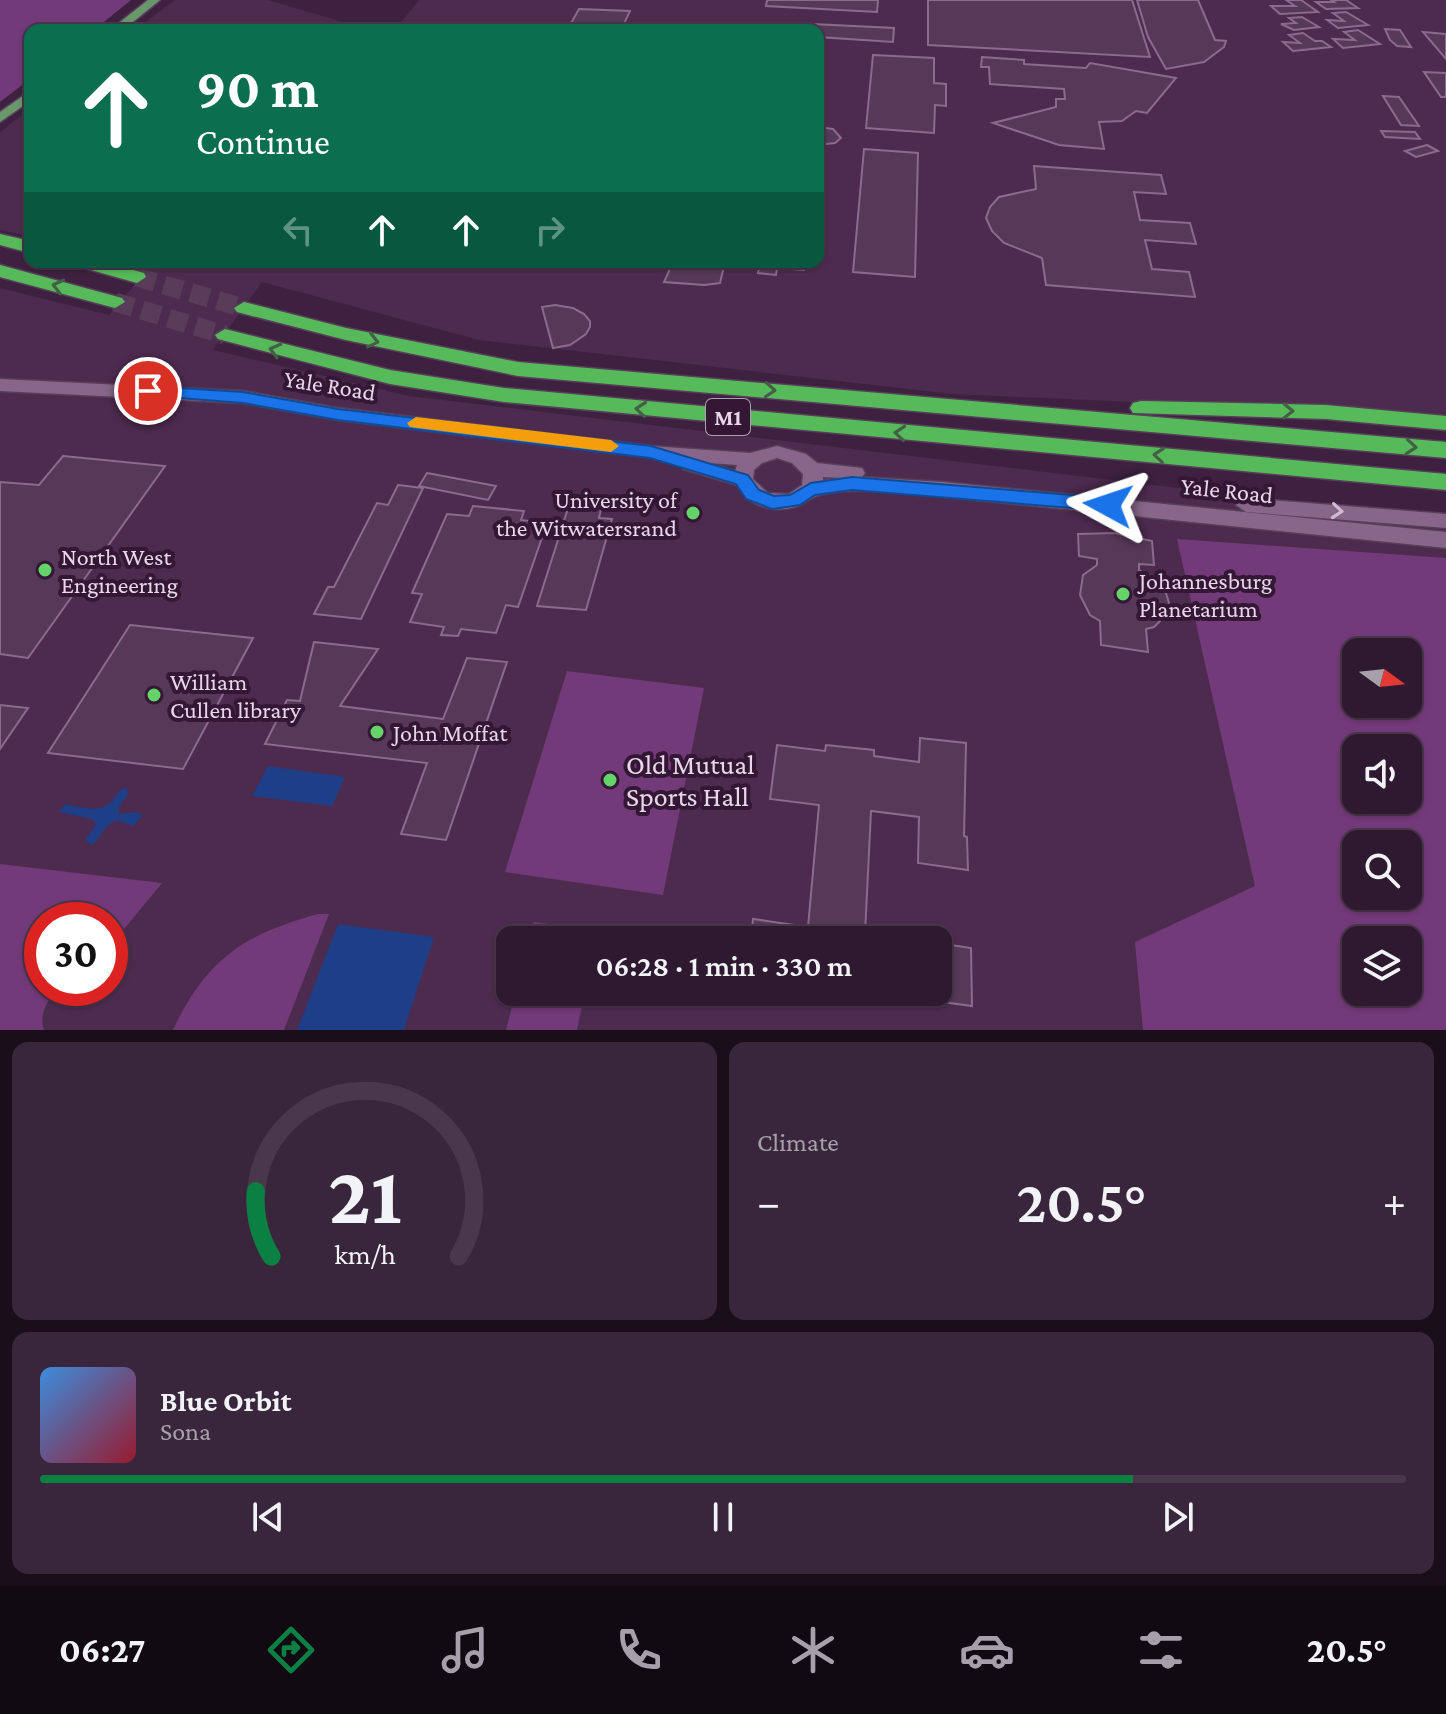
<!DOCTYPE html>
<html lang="en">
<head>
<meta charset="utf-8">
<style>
  body { margin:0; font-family:"Crimson Pro",serif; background:#3a263c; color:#f1f3f6; height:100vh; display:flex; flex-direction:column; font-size:30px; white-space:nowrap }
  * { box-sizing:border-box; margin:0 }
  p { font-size:26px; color:#a7a0ab }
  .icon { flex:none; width:44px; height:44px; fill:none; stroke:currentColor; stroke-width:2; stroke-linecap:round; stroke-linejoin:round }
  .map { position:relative; height:1030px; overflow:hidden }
  .side { display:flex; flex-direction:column; gap:12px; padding:12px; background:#190e1a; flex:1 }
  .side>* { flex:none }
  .hud { position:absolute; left:24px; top:24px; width:800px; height:244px; border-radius:16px; box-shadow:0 2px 6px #0004,0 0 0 2px #49384c; background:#0b6e4f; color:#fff; overflow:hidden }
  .needle { width:52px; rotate:105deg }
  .fabs { position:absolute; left:1342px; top:638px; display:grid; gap:16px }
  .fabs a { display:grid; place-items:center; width:80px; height:80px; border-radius:16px; background:#2e1930; box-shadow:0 2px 6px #0004,0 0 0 2px #49384c; font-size:40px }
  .speed { position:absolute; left:24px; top:902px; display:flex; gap:16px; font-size:40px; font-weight:700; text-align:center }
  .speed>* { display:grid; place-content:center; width:104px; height:104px; border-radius:50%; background:#2e1930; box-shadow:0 2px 6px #0004,0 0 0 2px #49384c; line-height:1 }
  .speed .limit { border:12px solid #d22; background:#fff; color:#111 }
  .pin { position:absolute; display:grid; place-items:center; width:68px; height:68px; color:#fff; margin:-34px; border:4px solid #fff; border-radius:50%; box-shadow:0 2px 8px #0007 }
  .me { position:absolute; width:88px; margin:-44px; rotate:275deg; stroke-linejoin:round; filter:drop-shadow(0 0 6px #0008) }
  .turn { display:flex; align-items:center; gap:28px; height:168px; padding:0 40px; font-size:36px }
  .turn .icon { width:104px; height:104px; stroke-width:2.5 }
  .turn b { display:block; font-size:56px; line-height:68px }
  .lanes { display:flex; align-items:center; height:76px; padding:0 40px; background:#0003; justify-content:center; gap:40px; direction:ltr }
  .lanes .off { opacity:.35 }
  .big { font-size:60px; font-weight:600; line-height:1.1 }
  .side .widget { flex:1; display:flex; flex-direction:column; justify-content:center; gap:12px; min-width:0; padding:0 28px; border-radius:16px; background:#3a263c }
  .side .dial { align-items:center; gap:0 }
  .dial svg { height:208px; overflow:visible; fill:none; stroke:#49384c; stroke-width:7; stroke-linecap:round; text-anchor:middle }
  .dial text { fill:#f1f3f6; stroke:none }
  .song { display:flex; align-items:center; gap:24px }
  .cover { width:96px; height:96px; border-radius:12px; background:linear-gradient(135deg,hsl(210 70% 55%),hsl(350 70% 35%)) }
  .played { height:8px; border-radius:4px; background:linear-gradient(90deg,#0b8043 80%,#49384c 80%) }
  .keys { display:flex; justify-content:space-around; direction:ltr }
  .heat { display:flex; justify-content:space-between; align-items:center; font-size:44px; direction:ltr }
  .side .tiles { flex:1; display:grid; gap:12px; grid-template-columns:1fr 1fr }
  .widget:last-child { grid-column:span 2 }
  .trip { position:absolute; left:496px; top:926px; width:456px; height:80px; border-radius:16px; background:#2e1930; box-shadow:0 2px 6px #0004,0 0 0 2px #49384c; font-weight:600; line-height:80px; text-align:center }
  .tab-bar { display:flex; height:128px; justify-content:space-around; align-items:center; background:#120a13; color:#a7a0ab }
  .tab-bar .icon { width:56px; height:56px }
  .tab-bar .selected { color:#0b8043 }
  .tab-bar b { font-size:36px; color:#f1f3f6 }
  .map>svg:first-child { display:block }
</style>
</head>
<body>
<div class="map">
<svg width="1446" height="1030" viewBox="0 0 1446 1030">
  <rect width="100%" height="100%" fill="#3e2140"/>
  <g fill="#4d2b4f" fill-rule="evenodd">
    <polygon points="175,0 268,0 369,30 135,30"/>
    <path d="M419,0H1446V416L952,394L479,340L262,282L213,350L409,396L1446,520V1030H0V288L109,315L154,262H818V30H395ZM1356,652H1408V704H1356ZM1356,748H1408V800H1356ZM1356,844H1408V896H1356ZM42,920H110V988H42ZM510,940H938V992H510ZM1356,940H1408V992H1356Z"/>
    <polygon points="30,109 30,236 0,230 0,132"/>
  </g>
  <g fill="#733a79" fill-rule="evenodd">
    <polygon points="0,0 131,0 94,30 30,30 30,79 0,102"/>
    <path d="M1177,539L1446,558V1030H1143L1135,942L1255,886ZM1408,652V704H1356V652ZM1408,748V800H1356V748ZM1408,844V896H1356V844ZM1408,940V992H1356V940Z"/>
    <polygon points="567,671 704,688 663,895 505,872"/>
    <path d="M0,864L162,883L110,946V920H42V988H75L56,991C46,1003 39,1015 44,1030H0Z"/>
    <path d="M318,914H329L284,1030H173C206,959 245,934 318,914Z"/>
    <polygon points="534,922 599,931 597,940 529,940"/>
    <polygon points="516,992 585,992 577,1030 506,1030"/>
  </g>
  <g fill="#1f3e88">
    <polygon points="268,766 345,777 332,806 252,796"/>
    <path d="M126,787L128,795L119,806V814L139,812L142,816L133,826L117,820L107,826L93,845L85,840L96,825L92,819L59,812L65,804C81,807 100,814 112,801C118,794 117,791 126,787Z"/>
    <polygon points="338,924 434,937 404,1030 297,1030"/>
  </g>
  <g fill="#563858" stroke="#8b6a8d" stroke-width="2">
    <polygon points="767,0 878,0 877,12 766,6"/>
    <polygon points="928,0 1132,0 1150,57 928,45"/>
    <polygon points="1137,0 1198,0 1215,40 1226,41 1224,47 1204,62 1166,69 1148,37"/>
    <polygon points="1286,0 1301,0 1318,12 1280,14 1271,6 1295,6"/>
    <polygon points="1331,0 1346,0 1358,8 1326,9 1316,2 1334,2"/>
    <polygon points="579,9 630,11 622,28 570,25"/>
    <polygon points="1346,12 1358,19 1368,25 1338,28 1327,20 1344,21 1333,13"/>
    <polygon points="1302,17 1319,27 1294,30 1281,24 1296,23 1289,18"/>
    <polygon points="792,23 894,28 893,42 818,37 818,30 790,30"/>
    <polygon points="1385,29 1400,30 1411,47 1397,46 1390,40"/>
    <polygon points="1358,30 1380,44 1343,48 1333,39 1355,40 1344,32"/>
    <polygon points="1423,32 1446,34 1446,59"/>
    <polygon points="1303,33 1315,41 1322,41 1331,47 1293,51 1283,42 1300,43 1289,35"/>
    <polygon points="873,55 934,58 934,83 946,84 946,106 935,105 934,133 866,128"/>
    <polygon points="982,57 1024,60 1024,64 1086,68 1090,63 1176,78 1147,113 1136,111 1122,121 1099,122 1104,149 1059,145 993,123 1056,107 1056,99 1065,99 1064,89 990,84 989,67 981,67"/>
    <polygon points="1424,72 1446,73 1446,97 1441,97"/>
    <polygon points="1383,96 1399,97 1419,126 1401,125"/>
    <polygon points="818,127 833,129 841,138 835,143 818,145"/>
    <polygon points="1381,131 1415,132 1420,139 1385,137"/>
    <polygon points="1427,145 1438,151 1416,157 1405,151"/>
    <polygon points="864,149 918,153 915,277 853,272"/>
    <polygon points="1034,166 1161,175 1166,194 1134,192 1140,220 1190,223 1196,244 1145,240 1152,269 1189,272 1195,297 1046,285 1042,258 1004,243 992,231 986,218 990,207 999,197 1036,189"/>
    <polygon points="673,262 725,262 720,283 704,285 664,282"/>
    <polygon points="732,262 806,262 804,270 777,268 776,275 758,273 759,267 731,265"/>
    <polygon points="555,305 573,308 584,314 590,321 590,327 586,334 570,345 553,348 542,307"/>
    <polygon points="63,456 165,466 28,658 0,654 0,482 39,485"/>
    <polygon points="427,473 496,486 488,500 419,486"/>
    <polygon points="398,485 423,488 361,619 314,614 328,587 334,587 377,503 388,505"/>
    <polygon points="570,502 602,505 599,518 612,519 586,610 537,606"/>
    <polygon points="473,506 524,511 521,520 547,523 518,607 506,605 496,633 461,629 458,636 441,635 444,627 410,622 422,594 412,593 447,514 469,516"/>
    <polygon points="1115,533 1152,541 1154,565 1139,564 1139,570 1159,583 1166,593 1169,603 1167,614 1154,627 1146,629 1148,652 1101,645 1100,621 1090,615 1080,595 1083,575 1097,565 1097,559 1079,556 1078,534"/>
    <polygon points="130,625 253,638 183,769 48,753"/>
    <polygon points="314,642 378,649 340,706 443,719 467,658 507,662 446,840 401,834 427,763 265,744 287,700 300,701"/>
    <polygon points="0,705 28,708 0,749"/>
    <polygon points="920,738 966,743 964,836 967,837 968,870 918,863 919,817 871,811 865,934 913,940 751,940 753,919 808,927 819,805 770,799 777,745 825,751 826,745 874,750 874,756 919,762"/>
    <polygon points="938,943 971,948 972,1006 868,992 938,992"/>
    <polygon points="863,992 862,1000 808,993 808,992"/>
  </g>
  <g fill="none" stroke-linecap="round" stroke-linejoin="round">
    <g stroke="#583c5a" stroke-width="19" stroke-dasharray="19 9" stroke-linecap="butt">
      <polyline points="137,277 244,308"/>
      <polyline points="115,302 225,335"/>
    </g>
    <g stroke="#573e59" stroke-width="3">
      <g id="minor">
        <path d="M0,379L243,391L338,408L651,446L750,453L777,446L806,454L817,463L862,468L865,473L862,477L943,482L1446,532V548L890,491C867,491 842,489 820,495C812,496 806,503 798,506C775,514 749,507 737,485L683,469L682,461L338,420L243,403L0,391ZM777,458L792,463L803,474L802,485L789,494L768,493L753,479L754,470L762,463ZM709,463L737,465L735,471ZM823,477L841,478L823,480Z"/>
        <polygon points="1246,498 1446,514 1446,528 1246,512 1236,505"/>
      </g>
    </g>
    <g stroke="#573e59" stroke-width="3">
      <g id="major">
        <polygon points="148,0 160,0 123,30 110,30"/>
        <polygon points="30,91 30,101 0,122 0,112"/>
      </g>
    </g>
    <g stroke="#573e59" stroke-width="3">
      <g id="highway">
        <polygon points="0,234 30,241 30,253 0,245"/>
        <polygon points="75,262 105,262 144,273 146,277 137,283 77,266"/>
        <polygon points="0,265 122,298 125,302 115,308 0,277"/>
        <polygon points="244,302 346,328 518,362 1446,442 1446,458 518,376 346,340 237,312 234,308"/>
        <polygon points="225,329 390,370 504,388 1446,474 1446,490 504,402 390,384 218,339 215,335"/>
        <polygon points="1141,401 1326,405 1446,416 1446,430 1326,419 1133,413 1130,408 1133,403"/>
      </g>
    </g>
    <use href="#minor" fill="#876689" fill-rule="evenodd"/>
    <use href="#major" fill="#6a986d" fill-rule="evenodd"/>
    <use href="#highway" fill="#57ba5a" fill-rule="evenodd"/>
  </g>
  <defs><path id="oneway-chevron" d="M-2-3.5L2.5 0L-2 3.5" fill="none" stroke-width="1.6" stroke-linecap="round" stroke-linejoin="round" transform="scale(2)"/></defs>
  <g stroke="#436046">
    <use href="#oneway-chevron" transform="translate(58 286) rotate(-166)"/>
    <use href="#oneway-chevron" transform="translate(373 341) rotate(13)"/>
    <use href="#oneway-chevron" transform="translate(275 350) rotate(-165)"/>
    <use href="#oneway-chevron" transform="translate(770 390) rotate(4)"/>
    <use href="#oneway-chevron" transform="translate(641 409) rotate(-175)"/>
    <use href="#oneway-chevron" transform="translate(1288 411) rotate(1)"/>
    <use href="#oneway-chevron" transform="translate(900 433) rotate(-175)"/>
    <use href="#oneway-chevron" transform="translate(1411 447) rotate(5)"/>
    <use href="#oneway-chevron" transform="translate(1159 455) rotate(-175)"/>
  </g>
  <use stroke="#d0bad2" href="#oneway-chevron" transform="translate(1337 511) rotate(5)"/>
  <polygon fill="#1a73e8" stroke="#114b97" stroke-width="2" points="148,386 243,392 338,409 651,446 748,475 759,490 774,496 790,495 811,483 852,477 1108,498 1117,505 1108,511 852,490 815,495 800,505 772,509 746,499 736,484 650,458 338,420 243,403 142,395 142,387"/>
  <polygon fill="#f59e0b" points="416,417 611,440 619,446 611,452 410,427 407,423"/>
  <g fill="#64d468" stroke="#331735" stroke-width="3">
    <circle cx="693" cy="513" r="8"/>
    <circle cx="45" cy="570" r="8"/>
    <circle cx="1123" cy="594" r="8"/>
    <circle cx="154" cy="695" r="8"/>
    <circle cx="377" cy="732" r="8"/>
    <circle cx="610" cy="780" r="8"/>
  </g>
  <g text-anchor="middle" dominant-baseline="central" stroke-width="8" stroke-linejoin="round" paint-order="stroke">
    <rect fill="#331735" stroke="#b29db4" stroke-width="2" x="706" y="399" width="44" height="36" rx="6"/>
    <g font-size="22" font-weight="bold" fill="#e9d6ea">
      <text x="728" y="417">M1</text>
    </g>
    <g font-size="24" fill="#e9d6ea" stroke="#331735">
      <text transform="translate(330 385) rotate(9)">Yale Road</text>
      <text transform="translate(1227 490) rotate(6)">Yale Road</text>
    </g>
    <g font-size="24" fill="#e9d6ea" stroke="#331735" text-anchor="start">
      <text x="677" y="499" text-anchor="end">University of<tspan x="677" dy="28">the Witwatersrand</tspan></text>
      <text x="61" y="556">North West<tspan x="61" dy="28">Engineering</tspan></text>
      <text x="1139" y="580">Johannesburg<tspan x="1139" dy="28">Planetarium</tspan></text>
      <text x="170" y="681">William<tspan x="170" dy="28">Cullen library</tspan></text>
      <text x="393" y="732">John Moffat</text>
    </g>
    <g font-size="28" fill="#e9d6ea" stroke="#331735" text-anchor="start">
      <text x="626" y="764">Old Mutual<tspan x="626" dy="32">Sports Hall</tspan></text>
    </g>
  </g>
</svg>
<div class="fabs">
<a><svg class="needle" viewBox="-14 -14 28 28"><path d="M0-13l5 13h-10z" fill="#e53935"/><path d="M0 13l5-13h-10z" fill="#a7a0ab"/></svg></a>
<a><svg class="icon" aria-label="sound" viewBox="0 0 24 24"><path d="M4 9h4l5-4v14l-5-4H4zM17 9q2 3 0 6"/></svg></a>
<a><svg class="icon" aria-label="search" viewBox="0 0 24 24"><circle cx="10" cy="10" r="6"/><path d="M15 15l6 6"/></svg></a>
<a><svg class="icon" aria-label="layers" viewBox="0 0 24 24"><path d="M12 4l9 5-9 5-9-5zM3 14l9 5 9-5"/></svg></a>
</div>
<div class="speed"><div class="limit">30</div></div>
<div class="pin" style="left:148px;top:391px;background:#d93025"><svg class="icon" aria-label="arrive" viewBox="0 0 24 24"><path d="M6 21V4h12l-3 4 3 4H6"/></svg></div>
<svg class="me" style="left:1108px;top:505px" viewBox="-20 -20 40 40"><path d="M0-17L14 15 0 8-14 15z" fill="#1a73e8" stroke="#fff" stroke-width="4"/></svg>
<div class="trip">06:28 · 1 min · 330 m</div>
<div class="hud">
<div class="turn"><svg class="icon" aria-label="ahead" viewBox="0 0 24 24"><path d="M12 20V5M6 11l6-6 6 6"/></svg><div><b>90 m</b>Continue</div></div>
<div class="lanes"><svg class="icon off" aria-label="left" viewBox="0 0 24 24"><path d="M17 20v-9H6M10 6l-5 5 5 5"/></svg><svg class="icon" aria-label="ahead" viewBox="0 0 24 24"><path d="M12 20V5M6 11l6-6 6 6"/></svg><svg class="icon" aria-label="ahead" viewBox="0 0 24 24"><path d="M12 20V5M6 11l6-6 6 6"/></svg><svg class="icon off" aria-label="right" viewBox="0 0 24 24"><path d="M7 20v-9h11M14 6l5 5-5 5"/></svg></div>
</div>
</div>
<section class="side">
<div class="tiles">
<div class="widget dial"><svg viewBox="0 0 100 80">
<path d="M14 69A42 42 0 1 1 86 69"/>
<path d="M14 69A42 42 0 0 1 8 44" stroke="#0b8043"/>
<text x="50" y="56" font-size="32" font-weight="700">21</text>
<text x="50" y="72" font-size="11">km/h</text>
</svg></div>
<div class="widget"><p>Climate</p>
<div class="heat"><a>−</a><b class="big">20.5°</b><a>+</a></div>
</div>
<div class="widget">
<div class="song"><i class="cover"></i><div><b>Blue Orbit</b><p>Sona</p></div></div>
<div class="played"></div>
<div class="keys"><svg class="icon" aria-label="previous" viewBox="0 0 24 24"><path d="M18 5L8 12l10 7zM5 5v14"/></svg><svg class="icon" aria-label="pause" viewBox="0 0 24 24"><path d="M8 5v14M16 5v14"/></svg><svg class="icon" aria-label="next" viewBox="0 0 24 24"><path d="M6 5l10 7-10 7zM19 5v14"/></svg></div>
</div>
</div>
</section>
<nav class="tab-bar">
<b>06:27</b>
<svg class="icon selected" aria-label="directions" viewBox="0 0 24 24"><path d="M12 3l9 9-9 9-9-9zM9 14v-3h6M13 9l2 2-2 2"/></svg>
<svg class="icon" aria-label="music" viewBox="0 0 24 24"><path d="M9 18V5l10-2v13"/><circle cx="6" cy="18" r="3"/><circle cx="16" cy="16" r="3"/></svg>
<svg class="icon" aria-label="phone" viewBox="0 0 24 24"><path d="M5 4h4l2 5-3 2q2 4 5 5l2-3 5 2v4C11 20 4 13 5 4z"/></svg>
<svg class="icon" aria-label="climate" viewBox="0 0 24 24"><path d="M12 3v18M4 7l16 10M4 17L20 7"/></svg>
<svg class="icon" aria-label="car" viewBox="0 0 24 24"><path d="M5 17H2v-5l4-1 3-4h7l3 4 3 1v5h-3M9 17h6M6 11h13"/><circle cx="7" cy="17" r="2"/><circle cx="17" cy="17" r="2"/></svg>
<svg class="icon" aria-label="filters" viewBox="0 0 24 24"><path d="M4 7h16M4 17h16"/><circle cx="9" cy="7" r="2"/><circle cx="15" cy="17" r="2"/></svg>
<b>20.5°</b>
</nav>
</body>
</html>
